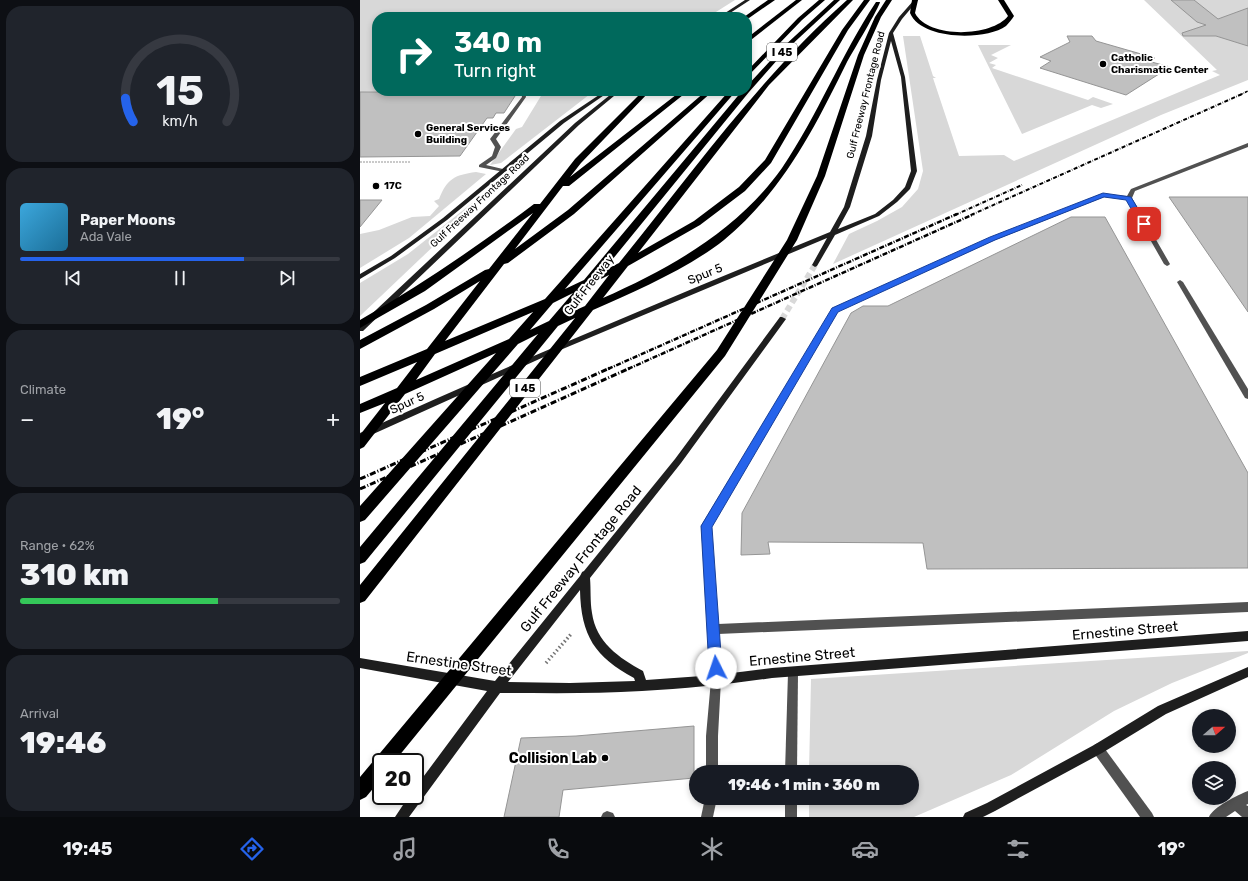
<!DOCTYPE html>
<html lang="en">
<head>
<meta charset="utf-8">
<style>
  body { margin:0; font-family:Rubik,sans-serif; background:#20242c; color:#f1f3f6; height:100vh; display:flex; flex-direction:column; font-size:15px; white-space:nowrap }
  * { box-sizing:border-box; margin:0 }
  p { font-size:13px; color:#9ea1a6 }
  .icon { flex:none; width:22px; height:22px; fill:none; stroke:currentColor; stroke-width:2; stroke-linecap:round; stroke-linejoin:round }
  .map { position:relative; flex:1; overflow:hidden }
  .details { display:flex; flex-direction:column; gap:6px; padding:6px; background:#0d0f14; width:360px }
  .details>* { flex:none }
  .top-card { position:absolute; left:12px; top:12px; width:380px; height:84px; border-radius:16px; box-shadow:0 2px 6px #0003; background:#00695c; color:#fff; overflow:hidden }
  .needle { width:26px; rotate:70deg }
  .fabs { position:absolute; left:832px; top:709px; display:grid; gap:8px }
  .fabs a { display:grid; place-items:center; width:44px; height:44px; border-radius:50%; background:#171b24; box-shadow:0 2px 6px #0003; font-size:20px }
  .speed { position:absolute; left:12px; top:753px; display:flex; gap:8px; font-size:20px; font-weight:700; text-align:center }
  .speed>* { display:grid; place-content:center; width:52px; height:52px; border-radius:50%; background:#171b24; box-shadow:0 2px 6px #0003; line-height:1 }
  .speed .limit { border:2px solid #111; border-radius:6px; background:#fff; color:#111 }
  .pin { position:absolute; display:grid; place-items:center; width:34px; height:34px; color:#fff; margin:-17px; border-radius:8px; box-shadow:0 2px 6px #0006 }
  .me { position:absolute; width:44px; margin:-22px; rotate:356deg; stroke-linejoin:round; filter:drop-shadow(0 0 3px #0008) }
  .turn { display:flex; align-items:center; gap:14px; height:84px; padding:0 16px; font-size:18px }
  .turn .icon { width:52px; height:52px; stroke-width:2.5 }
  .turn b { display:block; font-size:28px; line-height:34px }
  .big { font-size:30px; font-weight:800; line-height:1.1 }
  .details .tile { flex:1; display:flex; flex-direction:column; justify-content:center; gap:6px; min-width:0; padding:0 14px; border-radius:16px; background:#20242c }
  .details .dial { align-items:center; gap:0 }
  .dial svg { height:104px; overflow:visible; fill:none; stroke:#363941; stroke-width:7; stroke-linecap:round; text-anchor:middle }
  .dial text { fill:#f1f3f6; stroke:none }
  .song { display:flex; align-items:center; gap:12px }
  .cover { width:48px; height:48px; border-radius:6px; background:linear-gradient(135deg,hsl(200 70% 55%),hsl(200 70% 35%)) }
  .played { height:4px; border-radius:2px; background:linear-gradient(90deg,#2563eb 70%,#363941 70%) }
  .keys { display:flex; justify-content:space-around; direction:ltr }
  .heat { display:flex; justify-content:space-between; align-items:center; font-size:22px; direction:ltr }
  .charge { height:6px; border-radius:3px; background:linear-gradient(90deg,#34c759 62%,#363941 0) }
  .trip { position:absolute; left:329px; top:765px; width:230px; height:40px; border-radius:20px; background:#171b24; box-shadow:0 2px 6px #0003; font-weight:800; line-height:40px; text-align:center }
  .dock { display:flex; height:64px; justify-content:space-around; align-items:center; background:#090b0e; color:#9ea1a6 }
  .dock .icon { width:28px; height:28px }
  .dock .current { color:#2563eb }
  .dock b { font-size:18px; color:#f1f3f6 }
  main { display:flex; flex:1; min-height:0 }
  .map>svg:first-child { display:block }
</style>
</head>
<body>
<main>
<section class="details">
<div class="tile dial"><svg viewBox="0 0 100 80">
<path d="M14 69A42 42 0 1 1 86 69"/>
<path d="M14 69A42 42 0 0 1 8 51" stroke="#2563eb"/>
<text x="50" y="56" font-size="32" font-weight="700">15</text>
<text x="50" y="72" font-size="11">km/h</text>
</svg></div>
<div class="tile">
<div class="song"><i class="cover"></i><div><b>Paper Moons</b><p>Ada Vale</p></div></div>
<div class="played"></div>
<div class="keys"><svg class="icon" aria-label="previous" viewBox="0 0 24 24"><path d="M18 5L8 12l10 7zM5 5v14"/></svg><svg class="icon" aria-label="pause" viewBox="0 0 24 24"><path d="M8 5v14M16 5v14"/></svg><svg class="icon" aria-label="next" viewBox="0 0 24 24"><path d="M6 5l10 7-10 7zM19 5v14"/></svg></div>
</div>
<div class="tile"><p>Climate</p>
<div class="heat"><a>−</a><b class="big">19°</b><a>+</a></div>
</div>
<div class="tile"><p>Range · 62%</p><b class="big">310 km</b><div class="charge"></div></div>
<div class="tile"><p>Arrival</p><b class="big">19:46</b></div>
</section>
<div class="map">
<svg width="888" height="817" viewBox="0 0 888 817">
  <rect width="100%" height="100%" fill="#fff"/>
  <g fill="#d8d8d8">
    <polygon points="0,0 375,0 348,17 17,17 17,91 45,91 0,92"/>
    <polygon points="784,0 888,0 888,80 801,115 473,264 489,234 517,221 542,207 558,189 563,171 543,36 560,36 573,76 576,78 573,78 599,156 644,155 654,161 860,75 852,71 857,70"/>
    <polygon points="618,45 651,45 631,55 638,58 629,63 636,65 632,68 728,100 733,97 753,104 741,108 732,105 662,134"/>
    <polygon points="184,91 234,91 141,163 130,165 156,129 162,127"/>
    <path d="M116,172L126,174L49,238L0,268V234L19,230L52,217L70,216L79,206L74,201L79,199C87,179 94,175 116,172Z"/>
    <polygon points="116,200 121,201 0,316 0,283 48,254"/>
    <polygon points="888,651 888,653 812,683 754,711 651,775 554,817 449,817 449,798 552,798 552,772 449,772 451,679"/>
  </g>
  <g fill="#c0c0c0" stroke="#959595">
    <polygon points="811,0 834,0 858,19 888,8 888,46 856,36 823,36 822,33 846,25 837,22"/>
    <polygon points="707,36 732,36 736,41 795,58 788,61 810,67 766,95 680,68 691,61 680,57 710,42"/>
    <polygon points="0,92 145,92 157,93 144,113 136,113 133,118 127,118 100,156 0,157"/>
    <polygon points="809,197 888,197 888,312"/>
    <polygon points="0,200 22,200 0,227"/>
    <polygon points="711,217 745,217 888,473 888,568 567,569 563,543 408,542 410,554 381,555 382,513 491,313 503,306 528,306"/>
    <polygon points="334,726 334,778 203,790 199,817 144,817 161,738 216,736"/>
  </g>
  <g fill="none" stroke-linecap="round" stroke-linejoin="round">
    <polyline stroke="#d9d9d9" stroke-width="6" stroke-dasharray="6 3.5" stroke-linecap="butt" points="422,319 455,265"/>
    <polyline stroke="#737373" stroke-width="1.5" stroke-dasharray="0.5 1" stroke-linecap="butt" points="0,162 50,162"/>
    <polyline stroke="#737373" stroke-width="3.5" stroke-dasharray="1.5 2.5" stroke-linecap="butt" points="186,663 212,633"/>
    <g fill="#515151" fill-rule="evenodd">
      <polygon points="161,91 165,91 166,97 136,139 141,147 136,158 126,165 147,170 144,172 119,167 119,165 132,156 135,147 130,139 162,97"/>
      <polygon points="888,143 888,147 775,191 772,198 810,264 809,265 807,266 804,264 767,199 744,197 635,240 478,311 351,526 358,624 888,602 888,612 358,634 361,680 358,736 358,772 346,772 346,736 351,680 341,526 473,308 631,238 741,194 767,196 771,189"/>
      <polygon points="820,280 823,282 888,389 888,399 885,398 817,282"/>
      <polygon points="738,743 742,745 792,813 794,817 780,817 734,753 732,749 734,745"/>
      <path d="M888,791V804L886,805L888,806V817H882L875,811L866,817H849C853,807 878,795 888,791Z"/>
      <polygon points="345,798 357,798 353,817 341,817"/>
      <polygon points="247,811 253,813 255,817 241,817 243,813"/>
    </g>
    <g fill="#515151" fill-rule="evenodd">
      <polygon points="433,668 437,669 438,673 437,772 425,772 428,673 429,669"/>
      <rect x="425" y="798" width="12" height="19"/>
    </g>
    <g fill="#1e1e1e" fill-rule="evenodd">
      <polygon points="385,0 390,0 364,17 359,17"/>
      <path d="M554,0H558L542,19L533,33L545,77L557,171L550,189L537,202L519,216L475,235L457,266L455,267L452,265L467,238L186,356L0,440V433C155,362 312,297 470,232L484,207L506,136L517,80L529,33L539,17ZM531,41L541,77L551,171L545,187L533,200L515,214L478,229L490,207L512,136L521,80Z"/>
      <polygon points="245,91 250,91 204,123 87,220 35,258 0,279 0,274 31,256 83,218 200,121"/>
      <polygon points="255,91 260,91 219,125 3,331 0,331 0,325 215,123"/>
      <path d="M420,317H422L426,319L321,463L230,578C231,590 230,601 232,613C236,642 259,658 283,671L286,680L356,675L412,668L888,631V641L412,678C369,684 326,689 282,691C235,694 187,693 140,693L49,817H35L49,796H55V788L127,691L0,668V658L135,681L220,576L222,572L224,571L315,459ZM220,590C221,636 235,657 274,678L275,681L210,683L148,682Z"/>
      <polygon points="888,667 888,677 806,714 742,753 635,811 623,817 603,817 605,813 627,803 734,745 798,706"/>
    </g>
    <g fill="#000" fill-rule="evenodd">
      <polygon points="408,0 415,0 389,18 384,17"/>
      <polygon points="436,0 442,0 387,43 387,38"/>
      <polygon points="459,0 465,0 442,20 387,77 387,71 438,18"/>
      <path d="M474,0H480L426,50L389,92L243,271L259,263C332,173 400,77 487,0H493L409,85L278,253L334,221L379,187L405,160L482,30L504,0H510L488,30L411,163L385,191L340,225L268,266L243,298C311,268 378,230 422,168C458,115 481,55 516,2H520C520,6 492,53 487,62C454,129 423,191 364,240C327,269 276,291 233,310L5,601L0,603V585L215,318L198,326L5,562L0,564V547L178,334L158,344L5,520L0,522V506L136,353L45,394L4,447L0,449V435L25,403L0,413V404L37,388L57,362L0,386V377L67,349L120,281L74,309L0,349V340L66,305L125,270L129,269L173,213L65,291L0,328V320C61,285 118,246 174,204H180L215,159L283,91H290L221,163L210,177L321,91H328L209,186H203L155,249L208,210L346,91H353L214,214L148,263L144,264L85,341L185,299L369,91H376L205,289L224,280L382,91H387V86L422,48ZM249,275L225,306L209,313L233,283ZM213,293L189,321L170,330L193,303ZM173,312L149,339L56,380L75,354Z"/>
      <polygon points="526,0 532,0 521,17 504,55 465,176 437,240 365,356 34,762 21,762 21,779 6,797 0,800 0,777 357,350 427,240 457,176 498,55 515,17"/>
      <path d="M552,0H558L555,13C568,39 632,37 648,16L638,0H644L654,16C652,19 649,23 646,26C625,41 561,40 550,13Z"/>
    </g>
    <polyline stroke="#000" stroke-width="1.5" stroke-dasharray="3 1 0.5 1" stroke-linecap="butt" points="880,95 888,91"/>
    <g stroke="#000" stroke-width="2" stroke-dasharray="4 1.5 0.5 1.5" stroke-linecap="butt">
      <polyline points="595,215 662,185"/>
      <polyline points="611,215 882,94"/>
    </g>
    <g stroke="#000" stroke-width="2.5" stroke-dasharray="5 1.5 1 1.5" stroke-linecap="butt">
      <polyline points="248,369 597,214"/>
      <polyline points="268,369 614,214"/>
    </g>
    <g stroke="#000" stroke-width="3" stroke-dasharray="6 2 1 2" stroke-linecap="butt">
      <polyline points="0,479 250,368"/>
      <polyline points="0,489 270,368"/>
    </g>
  </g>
  <polygon fill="#2563eb" stroke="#184099" points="743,193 771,197 787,224 786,226 781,226 766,200 744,197 635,240 478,312 352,527 362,668 360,673 356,675 351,673 349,668 341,526 472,308 630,237"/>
  <g fill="#000" stroke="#fff" stroke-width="1.5">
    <circle cx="743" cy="64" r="4"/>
    <circle cx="58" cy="134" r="4"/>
    <circle cx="16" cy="186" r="4"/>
    <circle cx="245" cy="758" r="4"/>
  </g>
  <g text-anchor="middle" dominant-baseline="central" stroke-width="4" stroke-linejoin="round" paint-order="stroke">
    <g font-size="10" font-weight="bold" fill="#000" stroke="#fff" text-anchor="start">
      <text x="751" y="58">Catholic<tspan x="751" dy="12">Charismatic Center</tspan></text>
      <text x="66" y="128">General Services<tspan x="66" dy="12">Building</tspan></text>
      <text x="24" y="186">17C</text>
    </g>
    <g font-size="10" fill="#000" stroke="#fff">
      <text transform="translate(506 95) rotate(-76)">Gulf Freeway Frontage Road</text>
      <text transform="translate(120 201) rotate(-43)">Gulf Freeway Frontage Road</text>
    </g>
    <g fill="#fff" stroke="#4c4c4c" stroke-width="1">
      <rect x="407" y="43" width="30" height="18" rx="3"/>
      <rect x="150" y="379" width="30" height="18" rx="3"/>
    </g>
    <g font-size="11" font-weight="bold" fill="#000">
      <text x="422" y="52">I 45</text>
      <text x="165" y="388">I 45</text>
    </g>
    <g font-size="12" fill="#000" stroke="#fff">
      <text transform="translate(345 274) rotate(-22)">Spur 5</text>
      <text transform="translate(229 285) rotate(-52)">Gulf Freeway</text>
      <text transform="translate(47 403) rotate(-25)">Spur 5</text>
    </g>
    <g font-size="14" fill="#000" stroke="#fff">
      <text transform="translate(221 559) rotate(-51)">Gulf Freeway Frontage Road</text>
      <text transform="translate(765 631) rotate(-5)">Ernestine Street</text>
      <text transform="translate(442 657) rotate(-5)">Ernestine Street</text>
      <text transform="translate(99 664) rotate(8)">Ernestine Street</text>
    </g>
    <g font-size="14" font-weight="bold" fill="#000" stroke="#fff" text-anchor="end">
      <text x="237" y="758">Collision Lab</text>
    </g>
  </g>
</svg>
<div class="fabs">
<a><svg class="needle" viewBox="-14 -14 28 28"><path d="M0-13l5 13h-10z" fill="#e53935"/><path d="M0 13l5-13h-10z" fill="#9ea1a6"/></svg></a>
<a><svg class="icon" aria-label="layers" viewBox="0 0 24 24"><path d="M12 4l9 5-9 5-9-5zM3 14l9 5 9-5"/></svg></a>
</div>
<div class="speed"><div class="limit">20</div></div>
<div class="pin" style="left:784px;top:224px;background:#d93025"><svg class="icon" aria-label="arrive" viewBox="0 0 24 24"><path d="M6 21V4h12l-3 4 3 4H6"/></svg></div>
<svg class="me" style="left:356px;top:668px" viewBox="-20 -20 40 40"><circle r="19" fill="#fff"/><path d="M0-13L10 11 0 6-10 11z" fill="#2563eb"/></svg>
<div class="trip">19:46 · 1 min · 360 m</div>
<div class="top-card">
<div class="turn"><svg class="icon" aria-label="right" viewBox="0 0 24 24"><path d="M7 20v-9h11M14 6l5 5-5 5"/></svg><div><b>340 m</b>Turn right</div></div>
</div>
</div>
</main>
<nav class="dock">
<b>19:45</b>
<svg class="icon current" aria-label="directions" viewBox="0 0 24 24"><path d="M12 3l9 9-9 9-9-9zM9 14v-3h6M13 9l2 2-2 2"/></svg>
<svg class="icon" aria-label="music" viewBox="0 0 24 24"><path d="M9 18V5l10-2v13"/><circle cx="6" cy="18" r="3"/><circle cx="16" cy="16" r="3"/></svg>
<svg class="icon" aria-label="phone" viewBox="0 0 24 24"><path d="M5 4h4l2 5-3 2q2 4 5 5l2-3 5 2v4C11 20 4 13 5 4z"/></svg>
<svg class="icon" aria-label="climate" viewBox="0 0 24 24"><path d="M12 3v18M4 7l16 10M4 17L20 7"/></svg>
<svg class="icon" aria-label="car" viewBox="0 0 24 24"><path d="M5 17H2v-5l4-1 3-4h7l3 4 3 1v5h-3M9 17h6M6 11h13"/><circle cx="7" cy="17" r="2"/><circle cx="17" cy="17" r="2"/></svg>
<svg class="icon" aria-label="filters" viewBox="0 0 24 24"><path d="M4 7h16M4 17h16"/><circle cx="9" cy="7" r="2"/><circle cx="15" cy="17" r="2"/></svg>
<b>19°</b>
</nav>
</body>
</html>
